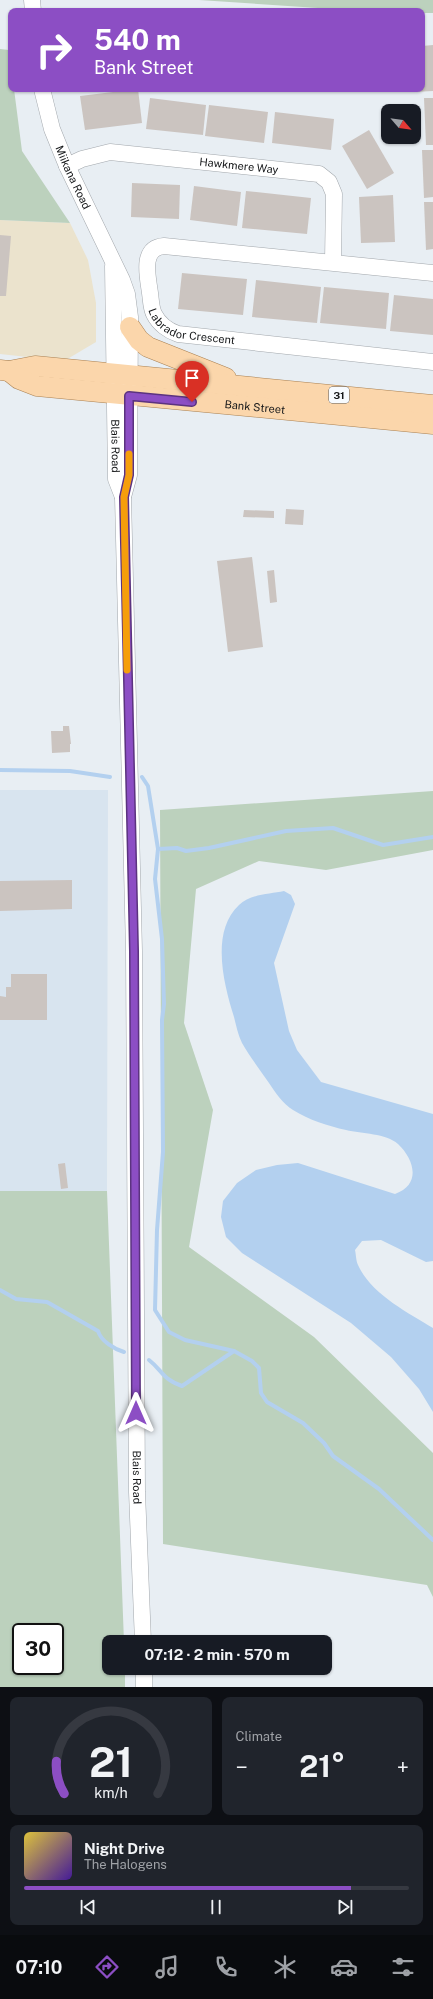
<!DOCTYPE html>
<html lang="en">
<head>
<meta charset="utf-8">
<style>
  body { margin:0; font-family:"Public Sans",sans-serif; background:#20242c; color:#f1f3f6; height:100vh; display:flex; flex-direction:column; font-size:15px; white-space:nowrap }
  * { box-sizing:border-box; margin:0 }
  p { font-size:13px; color:#9ea1a6 }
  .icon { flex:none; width:22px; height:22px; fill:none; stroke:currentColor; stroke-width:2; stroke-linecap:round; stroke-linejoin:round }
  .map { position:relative; height:1687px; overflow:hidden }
  .drawer { display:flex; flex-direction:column; gap:10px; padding:10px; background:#0d0f14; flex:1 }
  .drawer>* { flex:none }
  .guide { position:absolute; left:8px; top:8px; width:417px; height:84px; border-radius:8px; box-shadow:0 1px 3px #0004; background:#8c4ec4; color:#fff; overflow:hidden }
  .needle { width:26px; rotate:118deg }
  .controls { position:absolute; left:381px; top:104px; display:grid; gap:8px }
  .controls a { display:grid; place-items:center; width:40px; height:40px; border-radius:8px; background:#171b24; box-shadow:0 1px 3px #0004; font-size:20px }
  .speed { position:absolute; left:12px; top:1623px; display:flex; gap:8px; font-size:20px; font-weight:700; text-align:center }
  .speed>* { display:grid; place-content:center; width:52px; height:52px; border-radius:50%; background:#171b24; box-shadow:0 1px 3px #0004; line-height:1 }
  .speed .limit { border:2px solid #111; border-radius:6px; background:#fff; color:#111 }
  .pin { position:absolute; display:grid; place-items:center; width:34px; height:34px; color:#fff; margin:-41px -17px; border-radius:50% 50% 50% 0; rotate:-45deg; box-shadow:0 0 4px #0007 }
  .pin .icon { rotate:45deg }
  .me { position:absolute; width:44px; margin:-22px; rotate:0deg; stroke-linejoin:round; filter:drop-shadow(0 0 3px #0008) }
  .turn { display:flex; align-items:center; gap:14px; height:84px; padding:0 20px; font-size:18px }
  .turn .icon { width:52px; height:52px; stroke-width:2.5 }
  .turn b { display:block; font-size:28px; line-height:34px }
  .big { font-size:30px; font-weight:700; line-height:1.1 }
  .drawer .widget { flex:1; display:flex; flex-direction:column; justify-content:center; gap:6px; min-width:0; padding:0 14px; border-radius:8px; background:#20242c }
  .drawer .dial { align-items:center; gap:0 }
  .dial svg { height:104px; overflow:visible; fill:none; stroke:#363941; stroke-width:7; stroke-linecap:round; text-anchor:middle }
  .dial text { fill:#f1f3f6; stroke:none }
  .song { display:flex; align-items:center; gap:12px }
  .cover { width:48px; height:48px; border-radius:6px; background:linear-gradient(135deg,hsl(50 70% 55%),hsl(260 70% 35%)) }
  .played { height:4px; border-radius:2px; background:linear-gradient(90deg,#8c4ec4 85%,#363941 85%) }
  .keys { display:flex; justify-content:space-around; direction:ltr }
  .heat { display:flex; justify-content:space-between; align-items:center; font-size:22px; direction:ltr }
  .drawer .tiles { flex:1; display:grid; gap:10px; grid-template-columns:1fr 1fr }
  .widget:last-child { grid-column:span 2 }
  .trip { position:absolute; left:102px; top:1635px; width:230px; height:40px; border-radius:8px; background:#171b24; box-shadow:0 1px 3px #0004; font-weight:700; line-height:40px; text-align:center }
  .menu { display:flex; height:64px; justify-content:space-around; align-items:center; background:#090b0e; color:#9ea1a6 }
  .menu .icon { width:28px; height:28px }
  .menu .selected { color:#8c4ec4 }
  .menu b { font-size:18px; color:#f1f3f6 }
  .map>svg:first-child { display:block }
</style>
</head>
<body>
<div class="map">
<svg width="433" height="1687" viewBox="0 0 433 1687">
  <rect width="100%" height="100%" fill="#e8eef3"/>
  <polygon fill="#ebe3cd" points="0,220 70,223 88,260 96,303 96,342 64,361 0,354"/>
  <polygon fill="#d8e4ef" points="0,790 108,790 107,1191 0,1191"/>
  <g fill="#bcd1bd" fill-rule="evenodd">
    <polygon points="199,0 433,0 433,13 422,13 422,11 363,11"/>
    <polygon points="0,49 9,50 11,89 14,89 22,151 70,223 0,220"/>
    <polygon points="433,791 433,850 326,870 259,861 196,889 184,1023 213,1110 189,1247 314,1337 433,1453 433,1597 427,1585 163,1544 160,810"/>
    <path d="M0,1191H107L124,1642H109V1668H125V1687H0ZM21,1632H55V1666H21Z"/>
  </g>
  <path fill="#b3d0ef" d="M284,891L291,895L295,904L274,963L289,1031L297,1050L321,1082L433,1114V1261L426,1262L381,1240L362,1241L355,1250C356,1254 356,1261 358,1265C371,1294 407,1312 433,1328V1412L419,1389L391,1357L351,1323L242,1253L226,1237L221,1217L223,1201L237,1183L256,1170L277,1165L298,1163L395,1194C421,1185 415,1160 398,1144C386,1133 362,1134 346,1130C328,1126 309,1120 293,1110C283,1104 275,1092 269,1083C260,1070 250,1057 242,1043C238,1035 236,1025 234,1017C224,985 210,932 239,905C250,894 270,894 284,891Z"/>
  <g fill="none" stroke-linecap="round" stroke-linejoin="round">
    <g stroke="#b3d0ef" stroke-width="4">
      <polyline points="0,770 70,771 110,777"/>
      <polyline points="142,777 148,786 158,849 155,879 162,939 164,1004 162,1020 163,1152 157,1230 155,1310 169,1332 185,1340 234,1351 252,1361 259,1368 261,1393 267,1402 303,1423 324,1443 333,1456 379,1489 433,1540"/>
      <polyline points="158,849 177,848 186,851 209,848 286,831 333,828 383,845 433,837"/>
      <path d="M0,1290L16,1299L47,1302L98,1331C101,1341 114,1349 124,1352"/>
      <path d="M149,1360C163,1371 162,1379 182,1386L234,1351"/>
    </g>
  </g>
  <g fill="#cbc4c0">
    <polygon points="433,45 433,91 414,92 414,89 422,89 422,46"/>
    <polygon points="138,89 142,123 85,130 80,96"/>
    <polygon points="150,98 206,105 203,135 146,129"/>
    <polygon points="424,98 433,98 433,145 426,145"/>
    <polygon points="209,105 268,112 264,143 205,136"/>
    <polygon points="275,112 334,119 331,150 272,143"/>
    <polygon points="369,130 394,173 367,189 342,146"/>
    <polygon points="422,150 433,150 433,197 424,198"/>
    <polygon points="132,183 180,185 179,219 131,217"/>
    <polygon points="194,186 241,192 237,226 190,220"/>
    <polygon points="246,191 311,198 307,234 242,228"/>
    <polygon points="393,195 395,242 361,243 359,197"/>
    <polygon points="424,202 433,202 433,249 426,250"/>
    <polygon points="0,235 11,236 6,296 0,296"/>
    <polygon points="182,273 247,279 243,315 178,309"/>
    <polygon points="256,280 321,287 317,323 252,317"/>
    <polygon points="324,287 389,293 386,329 320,323"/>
    <polygon points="394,295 433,299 433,335 390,331"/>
    <polygon points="286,509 304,510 303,525 285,524"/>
    <polygon points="244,510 274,511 274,518 243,517"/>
    <polygon points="252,557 263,647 228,652 217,561"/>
    <polygon points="274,570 277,602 270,603 267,571"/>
    <polygon points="63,726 69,726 71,744 70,744 70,752 52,753 51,731 63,731"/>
    <polygon points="72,880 72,909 0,911 0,881"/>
    <polygon points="11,974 47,974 47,1020 0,1020 0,996 6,997 6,987 11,987"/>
    <polygon points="65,1163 68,1188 61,1189 58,1164"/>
  </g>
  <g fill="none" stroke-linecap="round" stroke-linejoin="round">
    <g stroke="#a2a7ac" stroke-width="17">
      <g id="minor">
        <polyline points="32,0 33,11"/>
        <path id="s1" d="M42,89L52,129L67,166L122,280L127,294L130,317L129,475L123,497L134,951L137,1492L143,1642"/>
        <path id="s2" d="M67,166L82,159L110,152L319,174L329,182L334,194L333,262"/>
        <path id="s3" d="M113,266L116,479L123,497"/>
        <path id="s4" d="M433,273L164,246C140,248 148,277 150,293C151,300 151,308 154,314C159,324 169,331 178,334L433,362"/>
        <polyline points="144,1668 144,1687"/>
      </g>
    </g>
    <g stroke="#a98153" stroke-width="21">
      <g id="major">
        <polyline points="130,327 139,340 148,347 226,378"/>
        <polyline points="0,370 9,371 35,366 433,405"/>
        <path id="s5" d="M9,371L19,379L37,386L433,424"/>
      </g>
    </g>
    <use href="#minor" stroke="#fff" stroke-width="16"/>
    <use href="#major" stroke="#fbd6ab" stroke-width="20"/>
  </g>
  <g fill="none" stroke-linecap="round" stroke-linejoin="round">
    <g stroke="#5b337f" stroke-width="10">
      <polyline id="route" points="136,1413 134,951 124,497 129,475 129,396 192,402"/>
    </g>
    <use href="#route" stroke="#8c4ec4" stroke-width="7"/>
    <polyline stroke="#f59e0b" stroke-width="7" points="127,670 124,497 129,475 129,454"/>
  </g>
  <g text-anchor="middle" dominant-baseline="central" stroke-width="4" stroke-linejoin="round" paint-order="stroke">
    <rect fill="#f7fbff" stroke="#585b5d" stroke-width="1" x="329" y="387" width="20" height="16" rx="3"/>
    <g font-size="10" font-weight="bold" fill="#141618">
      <text x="339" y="395">31</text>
    </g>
    <g font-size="11" fill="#141618" stroke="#f7fbff">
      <text stroke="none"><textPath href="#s2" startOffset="175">Hawkmere Way</textPath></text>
      <text stroke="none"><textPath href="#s1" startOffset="94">Miikana Road</textPath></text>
      <text stroke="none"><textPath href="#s4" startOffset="390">Labrador Crescent</textPath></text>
      <text stroke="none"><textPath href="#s5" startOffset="251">Bank Street</textPath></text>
      <text stroke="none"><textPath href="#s3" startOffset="180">Blais Road</textPath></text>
      <text stroke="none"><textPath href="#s1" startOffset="1407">Blais Road</textPath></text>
    </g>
  </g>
</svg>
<div class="controls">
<a><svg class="needle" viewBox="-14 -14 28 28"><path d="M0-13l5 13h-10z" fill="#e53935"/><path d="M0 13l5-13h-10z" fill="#9ea1a6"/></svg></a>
</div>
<div class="speed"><div class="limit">30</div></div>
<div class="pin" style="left:192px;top:402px;background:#d93025"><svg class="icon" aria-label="arrive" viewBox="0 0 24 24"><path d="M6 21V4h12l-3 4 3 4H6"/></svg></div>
<svg class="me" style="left:136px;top:1413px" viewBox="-20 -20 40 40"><path d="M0-17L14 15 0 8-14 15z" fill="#8c4ec4" stroke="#fff" stroke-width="4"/></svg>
<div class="trip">07:12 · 2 min · 570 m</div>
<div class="guide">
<div class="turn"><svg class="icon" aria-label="right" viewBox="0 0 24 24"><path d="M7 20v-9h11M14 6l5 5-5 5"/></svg><div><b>540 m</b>Bank Street</div></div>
</div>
</div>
<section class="drawer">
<div class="tiles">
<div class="widget dial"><svg viewBox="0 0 100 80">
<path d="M14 69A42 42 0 1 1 86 69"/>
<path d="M14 69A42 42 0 0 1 8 44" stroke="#8c4ec4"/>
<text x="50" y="56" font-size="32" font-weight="700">21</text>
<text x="50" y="72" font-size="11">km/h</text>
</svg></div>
<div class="widget"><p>Climate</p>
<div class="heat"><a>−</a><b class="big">21°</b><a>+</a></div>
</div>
<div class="widget">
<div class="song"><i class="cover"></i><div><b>Night Drive</b><p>The Halogens</p></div></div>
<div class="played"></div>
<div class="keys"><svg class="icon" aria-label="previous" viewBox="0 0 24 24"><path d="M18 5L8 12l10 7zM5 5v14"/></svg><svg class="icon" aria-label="pause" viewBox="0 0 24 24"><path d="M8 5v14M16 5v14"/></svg><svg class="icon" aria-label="next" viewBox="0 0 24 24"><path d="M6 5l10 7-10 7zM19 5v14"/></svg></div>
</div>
</div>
</section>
<nav class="menu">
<b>07:10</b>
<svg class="icon selected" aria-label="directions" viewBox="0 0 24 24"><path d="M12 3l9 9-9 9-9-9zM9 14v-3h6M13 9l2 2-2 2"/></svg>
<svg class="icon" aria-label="music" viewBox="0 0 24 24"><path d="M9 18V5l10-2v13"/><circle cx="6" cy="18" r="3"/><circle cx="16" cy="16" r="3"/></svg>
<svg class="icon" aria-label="phone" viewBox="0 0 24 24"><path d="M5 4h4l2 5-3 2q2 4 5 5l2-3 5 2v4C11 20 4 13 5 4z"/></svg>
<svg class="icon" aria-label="climate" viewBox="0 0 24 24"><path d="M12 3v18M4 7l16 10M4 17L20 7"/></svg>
<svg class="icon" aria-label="car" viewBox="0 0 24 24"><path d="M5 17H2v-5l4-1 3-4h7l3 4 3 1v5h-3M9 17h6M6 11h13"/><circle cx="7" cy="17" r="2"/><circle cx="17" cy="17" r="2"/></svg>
<svg class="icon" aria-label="filters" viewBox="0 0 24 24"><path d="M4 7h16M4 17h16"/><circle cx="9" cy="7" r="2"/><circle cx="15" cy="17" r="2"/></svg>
</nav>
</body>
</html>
